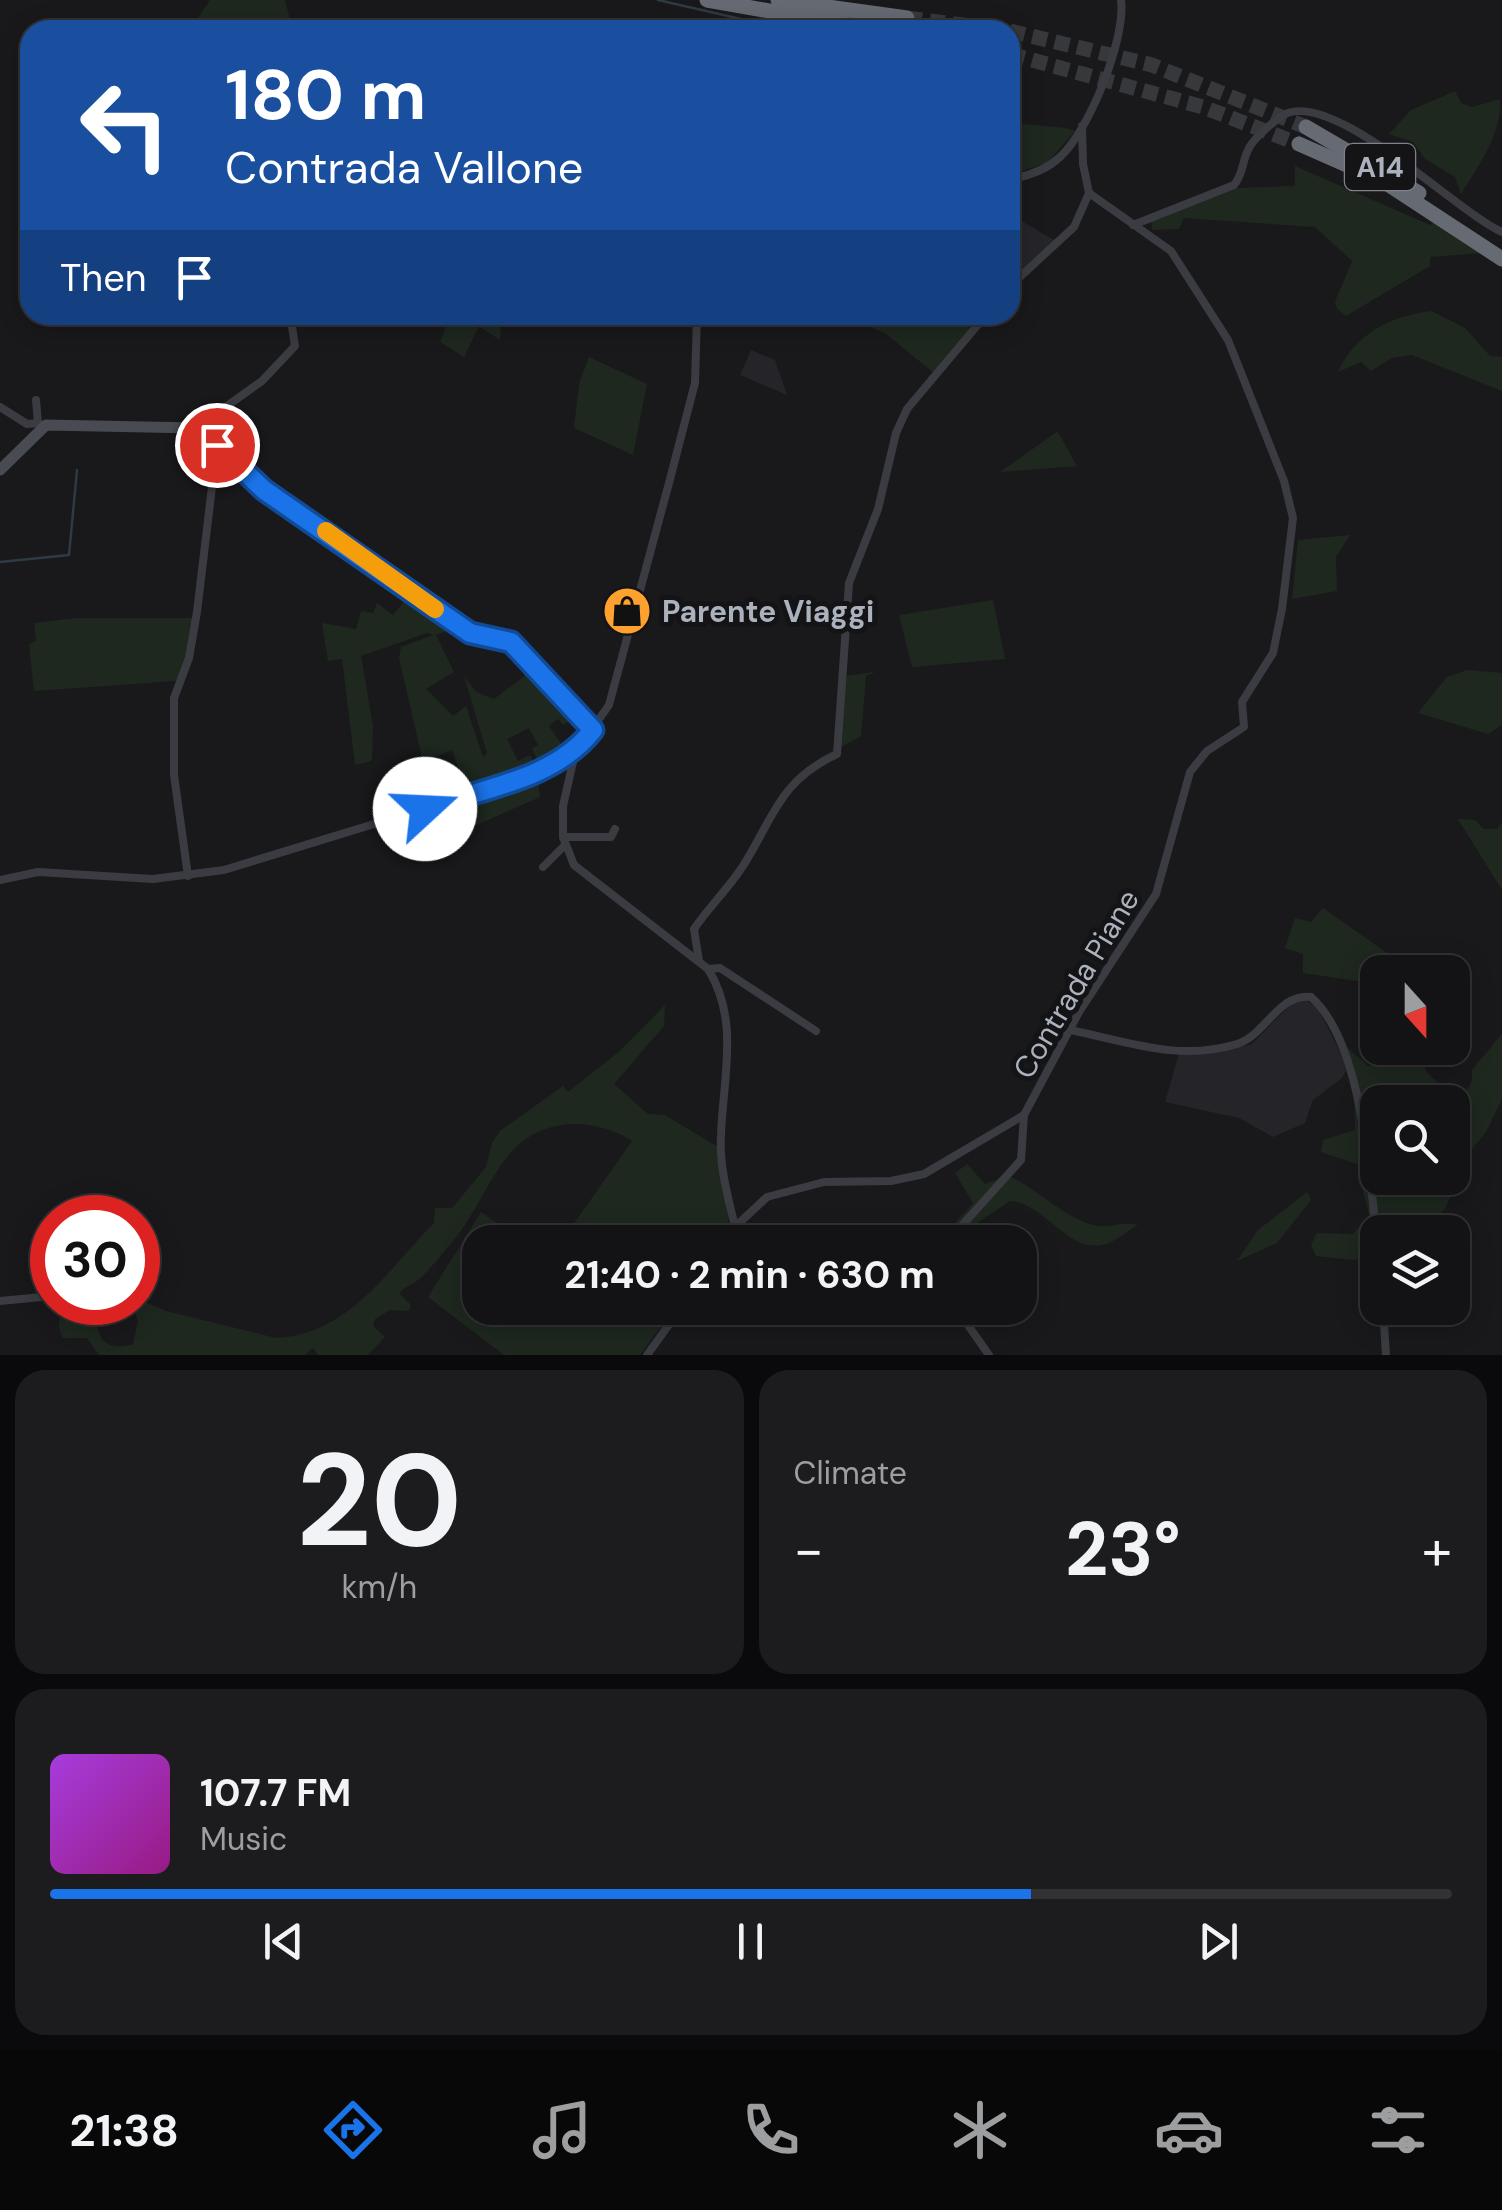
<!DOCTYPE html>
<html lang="en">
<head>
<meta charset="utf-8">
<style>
  body { margin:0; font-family:"DM Sans",sans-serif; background:#1c1c1e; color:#f1f3f6; height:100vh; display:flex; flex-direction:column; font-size:38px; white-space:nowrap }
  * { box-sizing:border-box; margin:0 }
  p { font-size:32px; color:#9d9ea0 }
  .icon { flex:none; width:55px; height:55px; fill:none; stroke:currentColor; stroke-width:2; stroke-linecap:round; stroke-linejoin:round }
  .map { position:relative; height:1355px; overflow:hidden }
  .drawer { display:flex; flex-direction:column; gap:15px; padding:15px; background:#0a0a0c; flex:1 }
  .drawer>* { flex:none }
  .top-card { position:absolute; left:20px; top:20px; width:1000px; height:305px; border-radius:30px; box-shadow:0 5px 25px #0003,0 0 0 2px #323234; background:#1a4fa0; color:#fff; overflow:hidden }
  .needle { width:65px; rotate:159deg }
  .controls { position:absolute; left:1360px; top:955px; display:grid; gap:20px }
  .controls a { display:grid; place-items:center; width:110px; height:110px; border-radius:20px; background:#131315; box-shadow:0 5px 25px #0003,0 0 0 2px #323234; font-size:50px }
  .speed { position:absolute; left:30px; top:1195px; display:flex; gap:20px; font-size:50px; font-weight:700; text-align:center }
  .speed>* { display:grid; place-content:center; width:130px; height:130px; border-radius:50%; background:#131315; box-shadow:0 5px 25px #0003,0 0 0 2px #323234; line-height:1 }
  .speed .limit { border:15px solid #d22; background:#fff; color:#111 }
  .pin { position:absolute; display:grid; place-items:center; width:85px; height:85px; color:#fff; margin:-42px; border:5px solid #fff; border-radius:50%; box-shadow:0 2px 10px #0007 }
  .me { position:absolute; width:110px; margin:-55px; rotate:70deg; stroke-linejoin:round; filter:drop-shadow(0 0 8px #0008) }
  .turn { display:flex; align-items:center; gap:35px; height:210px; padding:0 40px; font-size:45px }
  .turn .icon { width:130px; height:130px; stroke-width:2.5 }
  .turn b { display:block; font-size:70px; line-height:85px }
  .then { display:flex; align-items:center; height:95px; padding:0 40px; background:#0003; gap:20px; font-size:38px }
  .big { font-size:75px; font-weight:700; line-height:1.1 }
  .drawer .tile { flex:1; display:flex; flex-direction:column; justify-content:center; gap:15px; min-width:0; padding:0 35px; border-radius:30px; background:#1c1c1e }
  .drawer .dial { align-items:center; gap:0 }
  .dial b { font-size:130px; line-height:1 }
  .song { display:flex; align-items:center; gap:30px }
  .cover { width:120px; height:120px; border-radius:15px; background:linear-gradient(135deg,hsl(280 70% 55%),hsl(310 70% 35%)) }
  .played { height:10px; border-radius:5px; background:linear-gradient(90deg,#1a73e8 70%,#323234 70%) }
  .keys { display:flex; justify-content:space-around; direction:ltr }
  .heat { display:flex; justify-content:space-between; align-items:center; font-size:55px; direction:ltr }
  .drawer .tiles { flex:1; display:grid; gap:15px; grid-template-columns:1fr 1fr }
  .tile:last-child { grid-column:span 2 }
  .trip { position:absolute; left:462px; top:1225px; width:575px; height:100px; border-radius:30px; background:#131315; box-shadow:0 5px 25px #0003,0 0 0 2px #323234; font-weight:700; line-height:100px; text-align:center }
  .tab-bar { display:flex; height:160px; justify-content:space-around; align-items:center; background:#080808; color:#9d9ea0 }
  .tab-bar .icon { width:70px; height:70px }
  .tab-bar .active { color:#1a73e8 }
  .tab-bar b { font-size:45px; color:#f1f3f6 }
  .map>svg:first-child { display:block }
</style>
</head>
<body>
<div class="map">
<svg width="1502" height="1355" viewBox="0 0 1502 1355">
  <rect width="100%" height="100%" fill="#19191c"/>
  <g fill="#252529">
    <polygon points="1010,195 1020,220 1057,242 1010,282"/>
    <polygon points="751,350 775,360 787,395 740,375"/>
    <polygon points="1302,998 1317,1007 1348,1067 1342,1078 1313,1100 1305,1123 1273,1137 1239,1118 1165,1102 1179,1054 1217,1052 1252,1044 1292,1003"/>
  </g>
  <g fill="#1e281f">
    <polygon points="210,0 285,0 289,16 287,29 190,30"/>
    <path d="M1455,91L1461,103L1472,107L1500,99C1502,134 1479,165 1461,194L1455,177L1425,159L1413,142L1389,134L1411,110Z"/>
    <polygon points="1010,123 1066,128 1075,131 1047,163 1015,173"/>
    <polygon points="1295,166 1430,225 1435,222 1483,253 1430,257 1430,266 1346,316 1337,309 1335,302 1352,261 1315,227 1184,218 1179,229 1152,230 1151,220 1237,188 1295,186"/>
    <path d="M1431,311L1465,328L1490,356L1502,357V391L1412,355L1392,358L1371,371L1361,362L1338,372C1356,333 1391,316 1431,311Z"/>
    <polygon points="451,315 501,315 500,340 479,326 464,357 440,342"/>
    <polygon points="868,315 958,315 970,330 934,373 886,334 869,326"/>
    <polygon points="589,357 647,384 633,455 574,428 579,384"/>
    <polygon points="1058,432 1077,466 1000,472 1055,433"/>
    <polygon points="1350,535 1336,557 1337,591 1292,599 1298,540"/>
    <polygon points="410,594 458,627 436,635 454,672 426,689 453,716 466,706 483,757 487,753 464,676 476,692 494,699 535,668 577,716 563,725 558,719 549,726 566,751 541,767 532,749 538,745 529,728 507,739 518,761 530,755 538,769 466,789 452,750 423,762 399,658 401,647 433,635 427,633 361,656 373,726 372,757 371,761 355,765 342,659 328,661 322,623 356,629 361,611 373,613 377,603 393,615"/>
    <polygon points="993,600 1005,659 912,667 899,615"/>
    <polygon points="76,618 195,618 186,665 176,681 34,691 29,644 36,641 34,623"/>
    <polygon points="1467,670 1502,673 1502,725 1488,734 1418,713 1447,677"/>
    <polygon points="875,672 866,676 861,736 839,748 844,676"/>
    <polygon points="537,777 540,797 456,834 446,803"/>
    <polygon points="1458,819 1475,820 1484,829 1497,829 1502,822 1502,890"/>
    <polygon points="1323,908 1414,972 1378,972 1377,984 1303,973 1303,954 1285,948 1295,918 1311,922"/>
    <path d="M665,1005L664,1026L614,1084L648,1114L665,1115L718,1147L729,1225L719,1242H561L632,1141C620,1132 592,1123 575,1124C498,1126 493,1196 449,1246C440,1256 428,1272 418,1280C411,1286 405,1286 399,1293L411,1305L409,1311L390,1310L375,1319L373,1326L385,1337L368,1355H318L313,1348L305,1355H99L87,1338H63L59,1328L61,1303H101C91,1328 100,1355 133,1344L138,1321L132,1303L138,1299L166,1311L276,1338C350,1334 387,1270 434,1223L435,1208H452L486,1167L492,1143L500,1131L563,1086L568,1092L621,1050Z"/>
    <polygon points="1502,1034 1502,1099 1486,1132 1469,1153 1446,1207 1433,1224 1416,1232 1378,1232 1377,1254 1354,1260 1316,1256 1311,1245 1317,1233 1353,1234 1369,1215 1361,1184 1363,1166 1321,1152 1323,1140 1355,1130 1354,1089 1358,1082 1341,1042 1368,1066 1374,1065 1383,1048 1431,1048 1425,1055 1425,1070 1447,1093 1441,1102 1378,1102 1378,1178 1386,1197 1391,1197 1416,1178 1452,1178 1453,1122 1472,1080 1472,1070"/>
    <path d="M967,1164L985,1184L1007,1176L1015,1179C1040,1192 1066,1218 1093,1225C1110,1229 1119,1221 1138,1225C1128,1230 1114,1243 1103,1245C1067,1253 1045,1203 1010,1201L955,1238L943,1236L973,1203L955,1173Z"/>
    <polygon points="1307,1192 1311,1200 1277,1243 1237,1261 1258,1230"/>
    <polygon points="481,1212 525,1242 480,1242 480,1308 675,1308 640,1355 504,1355 428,1297"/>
  </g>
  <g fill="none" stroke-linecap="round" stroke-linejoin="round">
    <g stroke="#2d3b42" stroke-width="2.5">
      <polyline points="658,0 789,30"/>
      <polyline points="0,562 69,555 77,470"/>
    </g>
    <g stroke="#36383c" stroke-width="15" stroke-dasharray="15 8" stroke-linecap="butt">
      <polyline points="907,18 1004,30"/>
      <polyline points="1010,31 1152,65 1306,127"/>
      <polyline points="1010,54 1203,107 1299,144"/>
    </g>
    <g stroke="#3a3c41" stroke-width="8">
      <path d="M1010,179C1029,176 1046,170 1060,157C1089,131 1126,39 1121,0"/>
      <path d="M1133,225L1234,185C1243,175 1242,162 1248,150C1253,139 1270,125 1280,117C1327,82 1456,212 1502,232"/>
      <polyline points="1010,286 1074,227 1089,193"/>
      <path d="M697,315L695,383L669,483L609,705L575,753L563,806V837L574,865L708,969C740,1020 723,1078 721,1135C719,1166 728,1197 735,1227"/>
      <polyline points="36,400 38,423"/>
      <polyline points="0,407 27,424 38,423"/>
      <polyline points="196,428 262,381 295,346 291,320"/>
      <polyline points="563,837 611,837 615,829"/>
      <polyline points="543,867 565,845"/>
      <polyline points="188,876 174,775 174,698 189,658 197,612 217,445"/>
      <polyline points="0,880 38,872 153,879 224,870 534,775 575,753"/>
      <path d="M699,961L694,929C709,907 728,889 743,866C774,817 779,781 837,754L849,583L878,509L896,433L907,409L986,315"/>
      <polyline points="708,969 720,968 816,1031"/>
      <path d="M1070,1030C1126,1041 1178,1062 1237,1044C1266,1035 1278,993 1311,997C1364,1044 1369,1180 1378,1248"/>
      <polyline points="729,1242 735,1227 767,1197 824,1182 891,1181 924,1174 1024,1115 1079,1012 1156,894 1190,772 1207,751 1244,727 1242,702 1273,653 1282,609 1293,518 1284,481 1228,340 1171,251 1089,193 1083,164 1082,126"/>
      <polyline points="947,1242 1021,1160 1024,1115"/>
      <polyline points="138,1295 147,1296"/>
      <polyline points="0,1301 52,1296"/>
      <polyline points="956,1308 989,1355"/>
      <polyline points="1383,1308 1386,1355"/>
      <polyline points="647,1355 681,1308"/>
    </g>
    <polyline stroke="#484b51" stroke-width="11" points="0,470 46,425 196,428 264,490 470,633 511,642 593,730"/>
    <g stroke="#656a73" stroke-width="15">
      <polyline points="707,0 877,30"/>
      <polyline points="778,0 907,18"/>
      <polyline points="1306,127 1419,193"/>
      <polyline points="1299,144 1383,181 1502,259"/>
    </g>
  </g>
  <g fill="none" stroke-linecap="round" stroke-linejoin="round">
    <g stroke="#114b97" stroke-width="25">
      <path id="route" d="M217,445L264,490L470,633L511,642L593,730C554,780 483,788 425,809"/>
    </g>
    <use href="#route" stroke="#1a73e8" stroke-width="18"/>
    <polyline stroke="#f59e0b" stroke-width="18" points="326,531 435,609"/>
  </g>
  <defs>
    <g id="shop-disc" transform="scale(2.5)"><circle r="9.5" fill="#ffa12e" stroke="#141417"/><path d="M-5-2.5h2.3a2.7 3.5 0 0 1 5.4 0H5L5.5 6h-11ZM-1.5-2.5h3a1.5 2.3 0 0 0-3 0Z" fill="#111"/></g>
  </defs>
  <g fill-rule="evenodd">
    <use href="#shop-disc" x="627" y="611"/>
  </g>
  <g text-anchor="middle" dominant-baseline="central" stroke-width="10" stroke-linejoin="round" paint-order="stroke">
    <rect fill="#141417" stroke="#7e838b" stroke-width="2.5" x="1345" y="144" width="70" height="46" rx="8"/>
    <g font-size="28" font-weight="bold" fill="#abb2bd">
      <text x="1380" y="167">A14</text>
    </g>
    <g font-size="30" font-weight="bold" fill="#abb2bd" stroke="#141417" text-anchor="start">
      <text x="662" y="611">Parente Viaggi</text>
    </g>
    <g font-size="30" fill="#abb2bd" stroke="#141417">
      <text transform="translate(1076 984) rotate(-59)">Contrada Piane</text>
    </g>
  </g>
</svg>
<div class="controls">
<a><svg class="needle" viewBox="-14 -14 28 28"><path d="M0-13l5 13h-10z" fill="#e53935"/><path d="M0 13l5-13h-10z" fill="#9d9ea0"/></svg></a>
<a><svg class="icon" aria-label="search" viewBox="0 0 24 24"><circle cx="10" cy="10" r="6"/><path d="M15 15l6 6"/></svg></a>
<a><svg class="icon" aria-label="layers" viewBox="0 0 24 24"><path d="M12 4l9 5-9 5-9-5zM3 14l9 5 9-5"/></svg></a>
</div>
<div class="speed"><div class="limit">30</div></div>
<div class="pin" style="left:217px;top:445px;background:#d93025"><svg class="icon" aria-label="arrive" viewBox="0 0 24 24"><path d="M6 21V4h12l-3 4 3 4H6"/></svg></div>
<svg class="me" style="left:425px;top:809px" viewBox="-20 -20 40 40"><circle r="19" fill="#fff"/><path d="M0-13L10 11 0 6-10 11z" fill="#1a73e8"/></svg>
<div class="trip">21:40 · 2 min · 630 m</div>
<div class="top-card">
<div class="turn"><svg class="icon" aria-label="left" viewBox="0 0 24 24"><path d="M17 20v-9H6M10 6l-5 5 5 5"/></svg><div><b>180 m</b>Contrada Vallone</div></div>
<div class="then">Then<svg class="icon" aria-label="arrive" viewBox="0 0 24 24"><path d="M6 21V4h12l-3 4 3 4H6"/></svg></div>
</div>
</div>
<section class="drawer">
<div class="tiles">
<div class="tile dial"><b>20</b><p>km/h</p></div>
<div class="tile"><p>Climate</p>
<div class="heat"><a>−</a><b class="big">23°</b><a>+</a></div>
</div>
<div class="tile">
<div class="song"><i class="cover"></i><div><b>107.7 FM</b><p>Music</p></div></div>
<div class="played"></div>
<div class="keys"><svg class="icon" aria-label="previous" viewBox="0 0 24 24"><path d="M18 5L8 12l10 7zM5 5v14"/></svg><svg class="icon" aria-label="pause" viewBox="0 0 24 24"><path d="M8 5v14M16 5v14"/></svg><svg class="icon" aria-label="next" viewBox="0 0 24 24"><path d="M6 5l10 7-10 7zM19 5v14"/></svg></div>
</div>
</div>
</section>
<nav class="tab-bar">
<b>21:38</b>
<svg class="icon active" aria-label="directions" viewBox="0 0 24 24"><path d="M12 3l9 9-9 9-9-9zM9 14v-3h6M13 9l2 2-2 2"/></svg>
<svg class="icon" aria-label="music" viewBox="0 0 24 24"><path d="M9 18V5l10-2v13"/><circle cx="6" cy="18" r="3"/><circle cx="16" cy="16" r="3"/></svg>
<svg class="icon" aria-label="phone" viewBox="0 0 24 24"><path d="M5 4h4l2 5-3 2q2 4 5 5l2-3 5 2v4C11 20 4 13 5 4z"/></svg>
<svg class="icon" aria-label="climate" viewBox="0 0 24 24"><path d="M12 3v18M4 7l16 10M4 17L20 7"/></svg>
<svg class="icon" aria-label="car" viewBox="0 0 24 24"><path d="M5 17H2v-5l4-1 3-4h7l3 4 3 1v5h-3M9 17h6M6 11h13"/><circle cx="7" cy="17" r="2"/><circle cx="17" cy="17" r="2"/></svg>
<svg class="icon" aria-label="filters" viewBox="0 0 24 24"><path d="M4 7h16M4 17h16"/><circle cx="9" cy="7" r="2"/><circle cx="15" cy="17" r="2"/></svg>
</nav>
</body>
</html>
